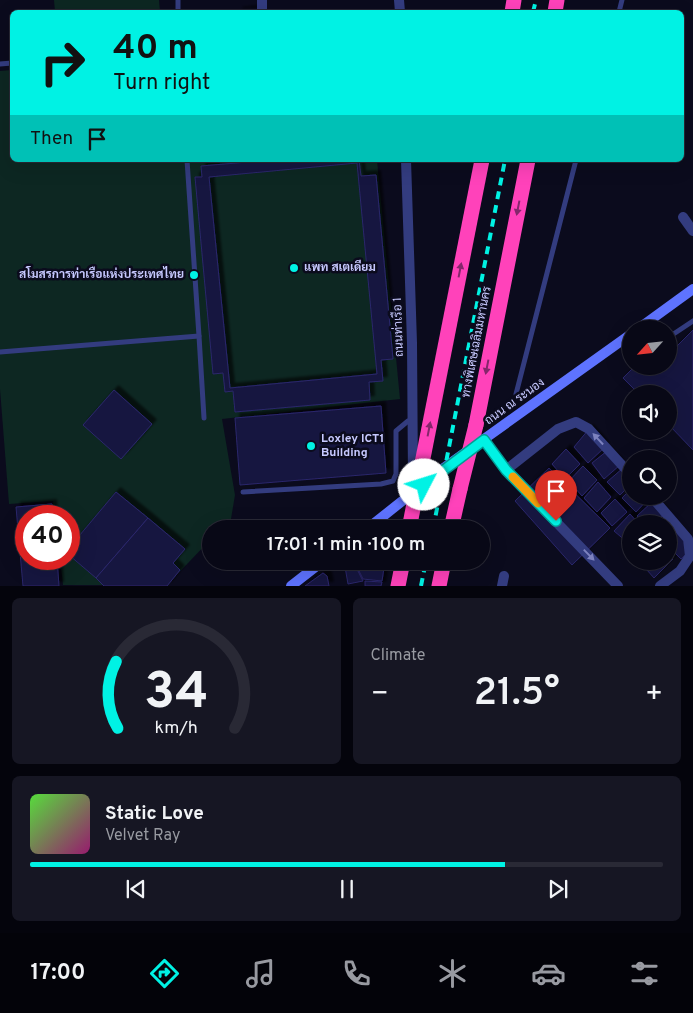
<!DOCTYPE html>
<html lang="en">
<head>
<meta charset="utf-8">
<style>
  body { margin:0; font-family:Overpass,Sarabun,sans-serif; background:#161623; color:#f1f3f6; height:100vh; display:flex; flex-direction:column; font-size:19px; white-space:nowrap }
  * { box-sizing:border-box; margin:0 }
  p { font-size:16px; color:#989aa1 }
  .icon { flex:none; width:28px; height:28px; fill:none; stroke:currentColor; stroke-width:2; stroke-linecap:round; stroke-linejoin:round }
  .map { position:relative; height:586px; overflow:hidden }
  .drawer { display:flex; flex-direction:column; gap:12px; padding:12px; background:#04040c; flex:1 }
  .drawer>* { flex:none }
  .banner { position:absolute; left:10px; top:10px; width:674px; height:152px; border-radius:8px; box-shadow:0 5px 20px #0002,0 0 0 1px #292935; background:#00f2e4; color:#111; overflow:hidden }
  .needle { width:32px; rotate:243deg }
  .fabs { position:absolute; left:622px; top:320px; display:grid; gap:10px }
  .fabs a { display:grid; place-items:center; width:55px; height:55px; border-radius:50%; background:#080816; box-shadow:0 5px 20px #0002,0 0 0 1px #292935; font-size:25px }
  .speed { position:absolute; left:15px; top:505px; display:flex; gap:10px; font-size:25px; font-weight:700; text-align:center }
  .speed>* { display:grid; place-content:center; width:65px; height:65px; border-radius:50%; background:#080816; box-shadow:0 5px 20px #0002,0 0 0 1px #292935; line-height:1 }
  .speed .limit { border:8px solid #d22; background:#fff; color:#111 }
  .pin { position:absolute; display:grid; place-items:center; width:42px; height:42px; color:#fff; margin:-51px -21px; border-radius:50% 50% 50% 0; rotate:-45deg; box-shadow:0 0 5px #0007 }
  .pin .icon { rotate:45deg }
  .me { position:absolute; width:55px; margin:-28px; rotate:50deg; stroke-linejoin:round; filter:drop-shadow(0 0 4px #0008) }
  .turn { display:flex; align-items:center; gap:18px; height:105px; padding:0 20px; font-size:22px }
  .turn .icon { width:65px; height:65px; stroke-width:2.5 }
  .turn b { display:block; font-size:35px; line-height:42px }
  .then { display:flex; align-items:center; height:48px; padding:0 20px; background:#0003; gap:10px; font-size:19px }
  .big { font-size:38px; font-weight:600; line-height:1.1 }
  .drawer .tile { flex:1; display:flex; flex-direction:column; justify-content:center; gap:8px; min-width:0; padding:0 18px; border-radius:8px; background:#161623 }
  .drawer .dial { align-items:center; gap:0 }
  .dial svg { height:130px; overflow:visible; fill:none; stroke:#292935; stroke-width:7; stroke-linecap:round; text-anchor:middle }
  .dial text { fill:#f1f3f6; stroke:none }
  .song { display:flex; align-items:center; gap:15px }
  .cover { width:60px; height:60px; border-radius:8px; background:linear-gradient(135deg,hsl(110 70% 55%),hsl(320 70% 35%)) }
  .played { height:5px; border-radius:2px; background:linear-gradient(90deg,#00f2e4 75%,#292935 75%) }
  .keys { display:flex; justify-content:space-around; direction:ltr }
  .heat { display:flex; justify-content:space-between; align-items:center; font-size:28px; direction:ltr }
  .drawer .tiles { flex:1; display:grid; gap:12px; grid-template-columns:1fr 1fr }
  .tile:last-child { grid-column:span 2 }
  .trip { position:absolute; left:202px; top:520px; width:288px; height:50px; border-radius:25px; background:#080816; box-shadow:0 5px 20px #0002,0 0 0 1px #292935; font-weight:600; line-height:50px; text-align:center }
  .dock { display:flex; height:80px; justify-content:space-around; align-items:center; background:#030309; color:#989aa1 }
  .dock .icon { width:35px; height:35px }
  .dock .selected { color:#00f2e4 }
  .dock b { font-size:22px; color:#f1f3f6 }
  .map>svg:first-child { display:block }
</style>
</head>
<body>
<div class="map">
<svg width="693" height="586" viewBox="0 0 693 586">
  <defs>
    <filter id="shadow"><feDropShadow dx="4.5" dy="-4.5" stdDeviation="1" flood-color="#0009"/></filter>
  </defs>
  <rect width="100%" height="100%" fill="#0b0b1d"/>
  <g fill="#0d2722">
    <polygon points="54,0 159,0 160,12 55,12"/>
    <polygon points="12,70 12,160 377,160 400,399 222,419 235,495 231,519 221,529 211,529 211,539 167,585 63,585 60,559 69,559 69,516 55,516 53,501 9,504 0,389 0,71"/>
  </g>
  <g fill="#18163f" stroke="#2a276c" fill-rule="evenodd" filter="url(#shadow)">
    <polygon points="254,10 254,12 238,12"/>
    <path d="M272,160H359L361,176L376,175L393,359L381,360L383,381L369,382L370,400L235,412L233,391L225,392L223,373L213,374L195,177H202L201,166ZM357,163L377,374L230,388L209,177Z"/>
    <polygon points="693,330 693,450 669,425 669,394 639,394 623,378 635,366 669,366 669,347 672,351"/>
    <polygon points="114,390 152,424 121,459 83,425"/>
    <polygon points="381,406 386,473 240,485 235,418"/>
    <polygon points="589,429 605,447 588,463 574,447"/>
    <polygon points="566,449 580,464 565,479 552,464"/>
    <polygon points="607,451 620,465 604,479 592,463"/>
    <polygon points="583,466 597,480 582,496 569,481"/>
    <polygon points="549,468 610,528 572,565 515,501"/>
    <polygon points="623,468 631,475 631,484 620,495 607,482"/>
    <polygon points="598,482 611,497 597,512 584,498"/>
    <polygon points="631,489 631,496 650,497 636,512 622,498"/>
    <polygon points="116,492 148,518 96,578 69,555 69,548"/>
    <polygon points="615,499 627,512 612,526 601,513"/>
    <polygon points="653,501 664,514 655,524 645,524 637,516"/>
    <polygon points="52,504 53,516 26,516 26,559 57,559 59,586 23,586 16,507"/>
    <polygon points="630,514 639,524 631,524 631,538 627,542 614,531"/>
    <polygon points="148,518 185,549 173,563 180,570 167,586 104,586 96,578"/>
    <polygon points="665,519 693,548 681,559 669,547 669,524 661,524"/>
    <polygon points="669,555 673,559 654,578 639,561 669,561"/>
    <polygon points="344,561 353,561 363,581 348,584"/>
    <polygon points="354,561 385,561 382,581 363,579"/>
    <polygon points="323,573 327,576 329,586 305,586"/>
    <polygon points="365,581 382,582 381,586 365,586"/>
  </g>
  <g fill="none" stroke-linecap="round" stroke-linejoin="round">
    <g stroke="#333c7f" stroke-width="5">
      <polyline points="178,0 178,12"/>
      <polyline points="619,12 622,0"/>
      <polyline points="0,64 12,63"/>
      <polyline points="672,335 693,321"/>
      <polyline points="199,336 204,418"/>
      <polyline points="0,352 199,336 187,160"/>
      <polyline points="516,394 576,160"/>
      <polyline points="243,492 381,484 393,481 396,474 396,431 408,421 413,420"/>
    </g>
    <g stroke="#333c7f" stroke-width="10">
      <polyline points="262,0 262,9"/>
      <polyline points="399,0 400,12"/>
      <polyline points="406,160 412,343 413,481"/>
      <polyline points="683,217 693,231"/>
      <polyline points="484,440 506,470 618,586"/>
      <polyline points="506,470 558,429 576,422 589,429 631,475"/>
      <polyline points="651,496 688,539 690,556 680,571 660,586"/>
      <polyline points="502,586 504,576"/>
    </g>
    <g stroke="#5e73ff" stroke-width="10">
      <polyline points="638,329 693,289"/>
      <polyline points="367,529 445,467 631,334"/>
      <polyline points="291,586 323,561"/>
    </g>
    <g stroke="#ff42ba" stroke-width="15">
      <polyline points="512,12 514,0"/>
      <polyline points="555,12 557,0"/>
      <polyline points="476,425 528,160"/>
      <polyline points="451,529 460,489"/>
      <polyline points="398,586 403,561"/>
      <polyline points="439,586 444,561"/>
    </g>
    <g stroke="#00f2e4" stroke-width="4" stroke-dasharray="8 6" stroke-linecap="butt">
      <polyline points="533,12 536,0"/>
      <polyline points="433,529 505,160"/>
      <polyline points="421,586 426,561"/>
    </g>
    <g stroke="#ff42ba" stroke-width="15">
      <polyline points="460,489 476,425"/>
      <polyline points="409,529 482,160"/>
    </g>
  </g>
  <defs><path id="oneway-solid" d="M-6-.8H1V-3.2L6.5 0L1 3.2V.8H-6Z" transform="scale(1.25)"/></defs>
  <g fill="#85266c">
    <use href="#oneway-solid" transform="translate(518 208) rotate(101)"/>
    <use href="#oneway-solid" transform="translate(460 270) rotate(-79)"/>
    <use href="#oneway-solid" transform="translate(487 367) rotate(101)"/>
    <use href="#oneway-solid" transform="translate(429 429) rotate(-79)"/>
  </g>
  <g fill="#7d82bf">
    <use href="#oneway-solid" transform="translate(598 439) rotate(-133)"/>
    <use href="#oneway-solid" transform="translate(589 555) rotate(46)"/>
  </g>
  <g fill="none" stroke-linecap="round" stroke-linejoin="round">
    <g stroke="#009d94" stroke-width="12">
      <polyline id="route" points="424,485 484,440 506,470 556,521"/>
    </g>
    <use href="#route" stroke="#00f2e4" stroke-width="9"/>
    <polyline stroke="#f59e0b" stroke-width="9" points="513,477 538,503"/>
  </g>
  <g fill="#00f2e4" stroke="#0b0b1d" stroke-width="2">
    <circle cx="294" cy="268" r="5"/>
    <circle cx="194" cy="275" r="5"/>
    <circle cx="311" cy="446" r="5"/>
  </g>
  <g text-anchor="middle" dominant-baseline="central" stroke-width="5" stroke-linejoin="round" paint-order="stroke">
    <g font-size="12" font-weight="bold" fill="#c7c9ff" stroke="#0b0b1d" text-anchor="start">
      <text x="304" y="268">แพท สเตเดียม</text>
      <text x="184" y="275" text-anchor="end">สโมสรการท่าเรือแห่งประเทศไทย</text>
      <text x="321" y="439">Loxley ICT1<tspan x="321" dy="14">Building</tspan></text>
    </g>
    <g font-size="12" fill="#c7c9ff" stroke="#0b0b1d">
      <text transform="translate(399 327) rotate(-92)">ถนนท่าเรือ 1</text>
      <text transform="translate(477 342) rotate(-79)">ทางพิเศษเฉลิมมหานคร</text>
      <text transform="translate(515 402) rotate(-36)">ถนน ณ ระนอง</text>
    </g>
  </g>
</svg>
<div class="fabs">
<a><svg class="needle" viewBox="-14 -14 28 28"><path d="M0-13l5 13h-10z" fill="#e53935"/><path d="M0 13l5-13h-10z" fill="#989aa1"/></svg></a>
<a><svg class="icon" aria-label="sound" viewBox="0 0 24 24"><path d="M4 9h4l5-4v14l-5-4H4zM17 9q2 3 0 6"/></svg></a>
<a><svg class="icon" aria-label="search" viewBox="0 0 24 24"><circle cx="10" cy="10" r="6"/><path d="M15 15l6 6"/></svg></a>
<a><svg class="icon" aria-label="layers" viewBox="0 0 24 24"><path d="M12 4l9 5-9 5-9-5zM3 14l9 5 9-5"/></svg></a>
</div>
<div class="speed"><div class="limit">40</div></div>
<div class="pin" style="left:556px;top:521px;background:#d93025"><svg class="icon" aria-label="arrive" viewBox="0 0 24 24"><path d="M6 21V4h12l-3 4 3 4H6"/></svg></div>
<svg class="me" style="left:424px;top:485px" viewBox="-20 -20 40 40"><circle r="19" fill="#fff"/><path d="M0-13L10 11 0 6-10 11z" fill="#00f2e4"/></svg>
<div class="trip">17:01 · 1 min · 100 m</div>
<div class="banner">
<div class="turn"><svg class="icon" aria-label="right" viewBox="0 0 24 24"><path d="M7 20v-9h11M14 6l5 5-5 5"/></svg><div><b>40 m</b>Turn right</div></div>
<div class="then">Then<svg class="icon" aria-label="arrive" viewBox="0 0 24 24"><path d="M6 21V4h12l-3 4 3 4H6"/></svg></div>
</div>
</div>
<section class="drawer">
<div class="tiles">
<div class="tile dial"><svg viewBox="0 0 100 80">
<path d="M14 69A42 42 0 1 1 86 69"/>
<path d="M14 69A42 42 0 0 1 13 28" stroke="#00f2e4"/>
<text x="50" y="56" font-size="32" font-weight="700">34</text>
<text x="50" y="72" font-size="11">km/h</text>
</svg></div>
<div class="tile"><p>Climate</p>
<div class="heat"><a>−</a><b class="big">21.5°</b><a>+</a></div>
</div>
<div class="tile">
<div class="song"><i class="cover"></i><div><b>Static Love</b><p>Velvet Ray</p></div></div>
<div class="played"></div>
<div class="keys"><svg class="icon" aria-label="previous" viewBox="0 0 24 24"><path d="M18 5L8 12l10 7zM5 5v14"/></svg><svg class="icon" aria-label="pause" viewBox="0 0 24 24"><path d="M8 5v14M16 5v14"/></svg><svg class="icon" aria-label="next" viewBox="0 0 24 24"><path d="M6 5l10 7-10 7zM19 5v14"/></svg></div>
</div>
</div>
</section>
<nav class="dock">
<b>17:00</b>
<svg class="icon selected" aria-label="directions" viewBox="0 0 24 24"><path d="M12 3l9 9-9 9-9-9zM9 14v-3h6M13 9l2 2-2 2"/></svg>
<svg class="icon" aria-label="music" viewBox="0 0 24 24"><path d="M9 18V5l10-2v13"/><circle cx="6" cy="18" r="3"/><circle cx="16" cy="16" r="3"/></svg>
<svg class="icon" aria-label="phone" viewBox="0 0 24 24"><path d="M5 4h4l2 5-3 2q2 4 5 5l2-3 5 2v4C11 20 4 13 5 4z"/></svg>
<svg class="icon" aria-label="climate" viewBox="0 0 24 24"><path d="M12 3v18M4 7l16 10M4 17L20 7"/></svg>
<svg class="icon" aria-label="car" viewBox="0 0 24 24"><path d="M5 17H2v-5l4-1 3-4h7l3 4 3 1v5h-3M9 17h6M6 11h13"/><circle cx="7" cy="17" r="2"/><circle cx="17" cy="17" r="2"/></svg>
<svg class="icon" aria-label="filters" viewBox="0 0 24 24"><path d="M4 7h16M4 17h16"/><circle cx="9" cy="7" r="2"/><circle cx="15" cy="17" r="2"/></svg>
</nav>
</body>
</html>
